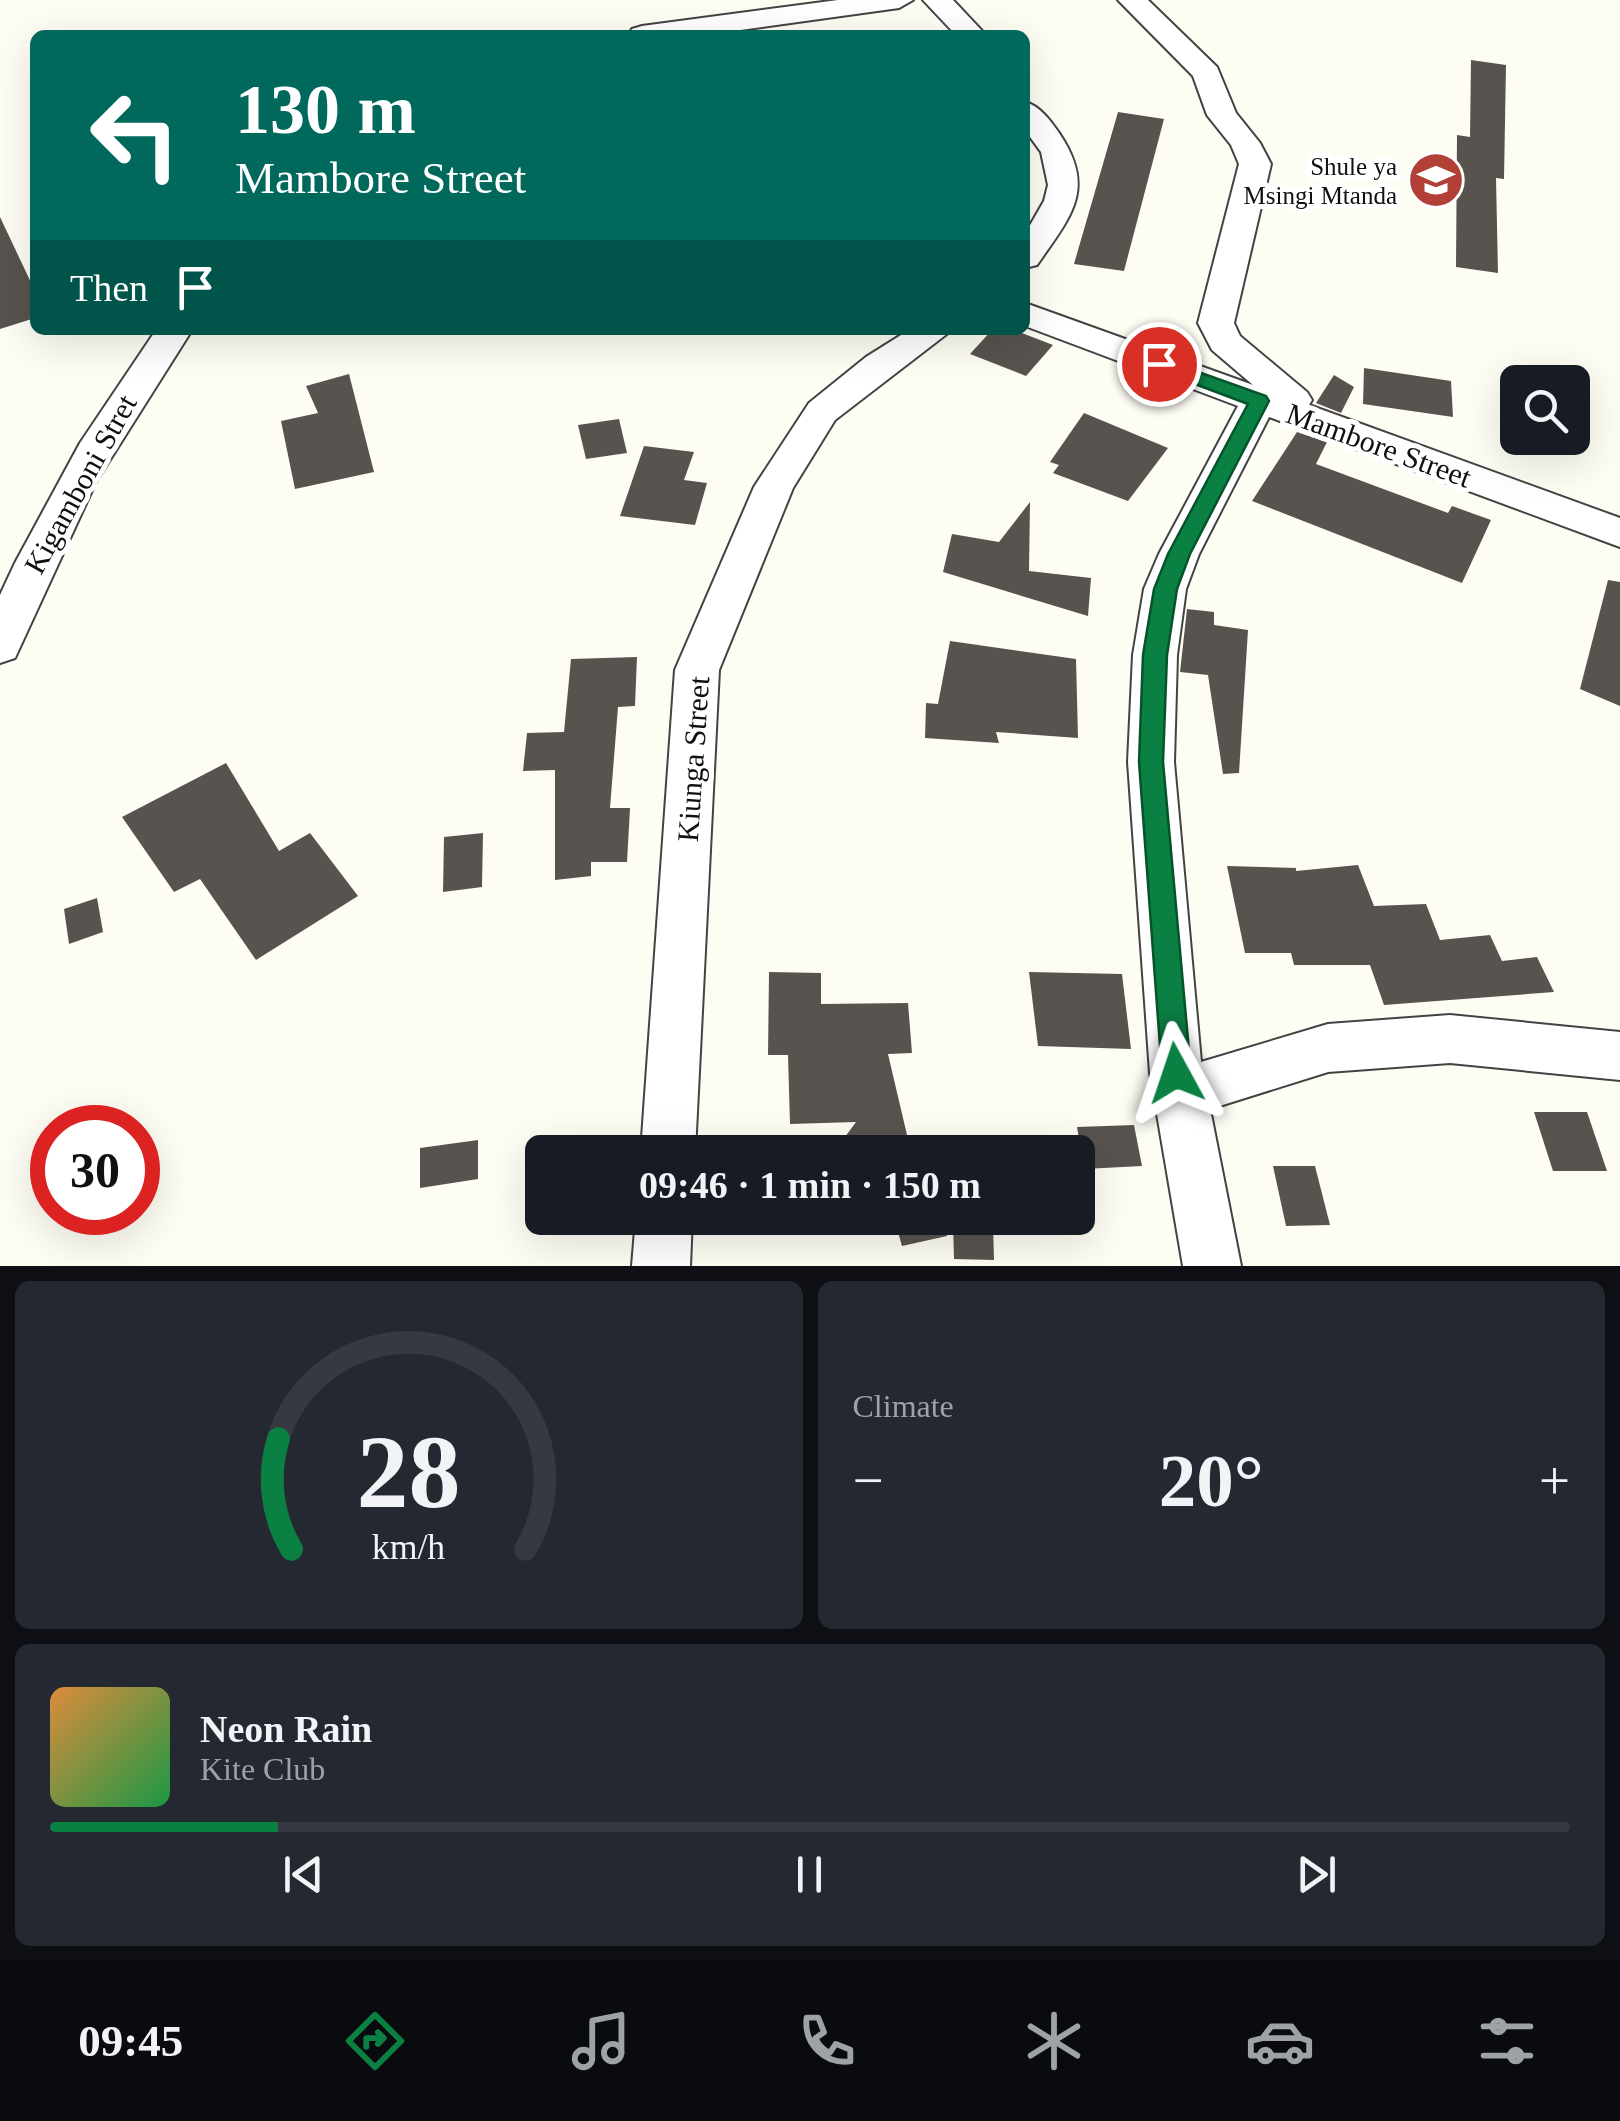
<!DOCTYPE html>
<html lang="en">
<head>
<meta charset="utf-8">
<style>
  body { margin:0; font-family:Georgia,serif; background:#242831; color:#f1f3f6; height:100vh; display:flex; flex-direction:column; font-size:38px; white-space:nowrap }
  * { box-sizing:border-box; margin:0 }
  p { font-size:32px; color:#9ea1a6 }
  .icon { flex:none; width:55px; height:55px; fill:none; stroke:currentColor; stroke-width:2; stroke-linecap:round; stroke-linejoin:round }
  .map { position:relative; height:1266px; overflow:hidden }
  .drawer { display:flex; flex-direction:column; gap:15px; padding:15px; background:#0d0f14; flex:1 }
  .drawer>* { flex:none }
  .guide { position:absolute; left:30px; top:30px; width:1000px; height:305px; border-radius:15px; box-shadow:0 10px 40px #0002; background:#00695c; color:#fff; overflow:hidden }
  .fabs { position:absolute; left:1500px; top:365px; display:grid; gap:20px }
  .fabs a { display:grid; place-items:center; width:90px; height:90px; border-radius:15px; background:#171b24; box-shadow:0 10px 40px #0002; font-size:50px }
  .speed { position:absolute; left:30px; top:1105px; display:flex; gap:20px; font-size:50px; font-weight:700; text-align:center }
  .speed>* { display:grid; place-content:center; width:130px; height:130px; border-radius:50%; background:#171b24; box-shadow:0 10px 40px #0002; line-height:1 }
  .speed .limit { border:15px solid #d22; background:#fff; color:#111 }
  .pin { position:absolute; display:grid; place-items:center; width:85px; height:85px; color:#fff; margin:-42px; border:5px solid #fff; border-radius:50%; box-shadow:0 2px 10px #0007 }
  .me { position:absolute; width:110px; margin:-55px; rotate:355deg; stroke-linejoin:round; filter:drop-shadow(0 0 8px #0008) }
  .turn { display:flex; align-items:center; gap:35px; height:210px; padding:0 40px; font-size:45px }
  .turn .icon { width:130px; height:130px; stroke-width:2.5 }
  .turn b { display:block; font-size:70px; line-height:85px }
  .then { display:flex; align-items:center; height:95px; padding:0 40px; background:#0003; gap:20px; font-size:38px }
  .big { font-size:75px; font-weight:700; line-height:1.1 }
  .drawer .widget { flex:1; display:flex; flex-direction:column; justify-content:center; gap:15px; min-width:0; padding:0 35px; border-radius:15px; background:#242831 }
  .drawer .dial { align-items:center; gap:0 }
  .dial svg { height:260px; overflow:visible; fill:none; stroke:#363941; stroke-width:7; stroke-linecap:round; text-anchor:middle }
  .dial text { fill:#f1f3f6; stroke:none }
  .song { display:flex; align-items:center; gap:30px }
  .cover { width:120px; height:120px; border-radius:15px; background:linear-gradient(135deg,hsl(30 70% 55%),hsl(140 70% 35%)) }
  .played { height:10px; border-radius:5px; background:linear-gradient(90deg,#0b8043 15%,#363941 15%) }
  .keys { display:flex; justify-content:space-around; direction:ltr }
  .heat { display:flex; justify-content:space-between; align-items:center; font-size:55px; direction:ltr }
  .drawer .tiles { flex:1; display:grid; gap:15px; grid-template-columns:1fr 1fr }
  .widget:last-child { grid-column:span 2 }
  .trip { position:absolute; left:525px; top:1135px; width:570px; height:100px; border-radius:15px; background:#171b24; box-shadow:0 10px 40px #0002; font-weight:700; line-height:100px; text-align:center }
  .menu { display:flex; height:160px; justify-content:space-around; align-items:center; background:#090b0e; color:#9ea1a6 }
  .menu .icon { width:70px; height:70px }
  .menu .on { color:#0b8043 }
  .menu b { font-size:45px; color:#f1f3f6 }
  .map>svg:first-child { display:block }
</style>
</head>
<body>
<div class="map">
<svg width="1620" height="1266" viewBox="0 0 1620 1266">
  <rect width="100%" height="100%" fill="#fefdf4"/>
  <g fill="#58534e">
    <polygon points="1471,60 1506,65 1504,179 1496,178 1498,273 1456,267 1457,135 1470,137"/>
    <polygon points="1118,112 1164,119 1124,271 1074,264"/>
    <polygon points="0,217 35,291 35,318 0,329"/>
    <polygon points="992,330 1014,330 1053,345 1026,376 970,354"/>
    <polygon points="1364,368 1451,381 1453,417 1363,404"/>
    <polygon points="349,374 374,472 295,489 281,421 318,413 306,386"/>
    <polygon points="1334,375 1354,387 1341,413 1316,403"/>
    <polygon points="1084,413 1168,448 1128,501 1053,473 1059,465 1050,462"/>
    <polygon points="619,419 627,453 586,459 578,425"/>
    <polygon points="1297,432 1327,442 1316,464 1448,513 1452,506 1491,520 1462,583 1252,501"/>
    <polygon points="644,446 694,452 684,480 707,483 695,525 620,516"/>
    <polygon points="1030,502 1029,571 1091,578 1088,616 943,572 952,534 999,542"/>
    <polygon points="1608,580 1620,582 1620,706 1580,689"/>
    <polygon points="1187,609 1214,612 1214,625 1248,630 1239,773 1223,774 1208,675 1180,672"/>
    <polygon points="950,641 1076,659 1078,738 996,732 999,743 925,738 926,703 938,704"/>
    <polygon points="637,657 635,706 618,707 610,808 630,808 627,862 591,862 591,876 555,880 555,770 523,771 527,733 564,732 571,659"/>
    <polygon points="226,763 279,851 310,833 358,896 256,960 200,879 174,892 122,817"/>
    <polygon points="483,833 482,887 443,892 444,837"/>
    <polygon points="1358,865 1374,906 1426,904 1440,940 1490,935 1502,961 1537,957 1554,992 1384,1005 1370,965 1294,965 1291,953 1245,953 1227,866 1296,868 1296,871"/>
    <polygon points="97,898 103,932 69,944 64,909"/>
    <polygon points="769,972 821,973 821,1004 908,1003 912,1053 888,1054 911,1152 834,1152 856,1122 790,1124 788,1055 768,1055"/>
    <polygon points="1029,972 1122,974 1131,1049 1038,1046"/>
    <polygon points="1534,1112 1587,1112 1607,1171 1553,1171"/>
    <polygon points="1134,1125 1142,1166 1084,1169 1077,1127"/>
    <polygon points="478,1140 478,1179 420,1188 420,1148"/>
    <polygon points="1273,1166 1315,1166 1330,1225 1286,1226"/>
    <polygon points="894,1218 940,1218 947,1236 902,1246"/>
    <polygon points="953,1223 993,1225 994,1260 954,1259"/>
  </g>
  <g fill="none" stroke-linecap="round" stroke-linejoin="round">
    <g stroke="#434343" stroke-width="4">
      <g id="minor">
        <polygon points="838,0 913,0 899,8 704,35 628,35 632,29 642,26"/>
        <polygon points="923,0 953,0 986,35 956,35"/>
        <polygon points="1118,0 1148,0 1217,67 1236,113 1260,143 1271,164 1234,323 1240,336 1307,392 1312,400 1309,405 1620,518 1620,547 1269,417 1199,554 1186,589 1177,655 1174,762 1201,1062 1328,1024 1450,1015 1620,1032 1620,1080 1450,1063 1328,1072 1210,1109 1241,1266 1183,1266 1150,1073 1128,762 1133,655 1144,589 1159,554 1238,406 1025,326 1025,303 1253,385 1212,350 1198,323 1239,164 1231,145 1207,115 1193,76"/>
        <path d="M1025,102C1040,106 1050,120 1059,133C1097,189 1071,216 1037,265L1025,268V234L1044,201L1048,185L1041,152L1025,130Z"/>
        <polygon points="156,330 192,330 96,482 15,658 0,663 0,595 15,563 80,443"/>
        <polygon points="909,330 952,330 835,420 793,488 719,670 695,1152 641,1152 675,670 754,487 809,403 866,357"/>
        <polygon points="636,1218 692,1218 690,1266 632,1266"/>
      </g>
    </g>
    <use href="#minor" fill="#fff" fill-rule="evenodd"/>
  </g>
  <polygon fill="#0b8043" stroke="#07532c" stroke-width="2.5" points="1159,358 1266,396 1269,401 1190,554 1177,589 1167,655 1163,762 1191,1073 1187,1082 1176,1086 1166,1082 1162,1073 1139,762 1143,655 1154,589 1168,554 1248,404 1152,368 1152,359"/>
  <defs>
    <g id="school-disc" transform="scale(2.875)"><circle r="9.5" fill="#b24037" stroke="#fff"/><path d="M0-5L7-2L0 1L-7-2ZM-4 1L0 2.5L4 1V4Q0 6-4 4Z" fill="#fff"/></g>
  </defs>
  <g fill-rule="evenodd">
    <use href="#school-disc" x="1436" y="180"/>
  </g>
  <g text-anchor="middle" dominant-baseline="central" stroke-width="10" stroke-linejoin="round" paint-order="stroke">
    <g font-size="25" fill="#101010" stroke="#fff" text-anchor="end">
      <text x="1397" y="166">Shule ya<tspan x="1397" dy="29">Msingi Mtanda</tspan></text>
    </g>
    <g font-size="30" fill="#101010" stroke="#fff">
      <text transform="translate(1379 445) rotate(20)">Mambore Street</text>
      <text transform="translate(80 484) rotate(-61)">Kigamboni Stret</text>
      <text transform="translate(693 759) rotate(-86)">Kiunga Street</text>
    </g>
  </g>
</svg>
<div class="fabs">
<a><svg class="icon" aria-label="search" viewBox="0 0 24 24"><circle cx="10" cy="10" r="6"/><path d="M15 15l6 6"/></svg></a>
</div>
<div class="speed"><div class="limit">30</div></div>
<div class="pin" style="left:1159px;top:364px;background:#d93025"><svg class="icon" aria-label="arrive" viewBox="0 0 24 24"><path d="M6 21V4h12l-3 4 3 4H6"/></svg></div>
<svg class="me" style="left:1176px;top:1073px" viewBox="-20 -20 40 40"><path d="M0-17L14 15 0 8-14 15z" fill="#0b8043" stroke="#fff" stroke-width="4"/></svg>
<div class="trip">09:46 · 1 min · 150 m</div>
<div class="guide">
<div class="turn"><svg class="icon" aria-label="left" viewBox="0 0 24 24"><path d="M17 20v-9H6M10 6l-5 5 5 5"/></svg><div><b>130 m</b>Mambore Street</div></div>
<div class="then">Then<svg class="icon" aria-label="arrive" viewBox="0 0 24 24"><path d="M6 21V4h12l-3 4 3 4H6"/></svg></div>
</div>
</div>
<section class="drawer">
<div class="tiles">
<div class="widget dial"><svg viewBox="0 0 100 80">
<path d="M14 69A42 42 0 1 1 86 69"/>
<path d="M14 69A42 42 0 0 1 10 35" stroke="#0b8043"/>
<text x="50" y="56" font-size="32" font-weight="700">28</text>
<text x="50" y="72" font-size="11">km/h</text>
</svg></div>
<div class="widget"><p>Climate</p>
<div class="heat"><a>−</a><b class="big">20°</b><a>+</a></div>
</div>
<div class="widget">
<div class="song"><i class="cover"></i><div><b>Neon Rain</b><p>Kite Club</p></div></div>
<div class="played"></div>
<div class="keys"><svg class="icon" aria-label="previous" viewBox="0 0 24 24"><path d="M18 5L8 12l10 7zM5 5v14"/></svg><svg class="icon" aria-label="pause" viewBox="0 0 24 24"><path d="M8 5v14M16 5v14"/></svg><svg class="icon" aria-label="next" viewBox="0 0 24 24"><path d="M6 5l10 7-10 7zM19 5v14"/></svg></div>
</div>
</div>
</section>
<nav class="menu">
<b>09:45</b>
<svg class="icon on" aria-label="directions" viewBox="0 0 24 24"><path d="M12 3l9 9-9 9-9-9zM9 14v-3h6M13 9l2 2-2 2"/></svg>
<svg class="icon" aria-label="music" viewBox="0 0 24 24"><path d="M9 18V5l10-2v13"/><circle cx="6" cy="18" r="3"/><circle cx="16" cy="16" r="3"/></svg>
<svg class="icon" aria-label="phone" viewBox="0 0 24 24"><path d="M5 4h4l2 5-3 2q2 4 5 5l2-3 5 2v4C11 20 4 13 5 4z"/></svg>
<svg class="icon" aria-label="climate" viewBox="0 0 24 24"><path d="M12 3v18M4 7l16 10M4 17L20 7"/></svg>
<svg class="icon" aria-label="car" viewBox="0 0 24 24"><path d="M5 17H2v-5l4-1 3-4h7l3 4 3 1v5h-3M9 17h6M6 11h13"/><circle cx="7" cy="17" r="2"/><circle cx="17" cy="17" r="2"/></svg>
<svg class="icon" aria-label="filters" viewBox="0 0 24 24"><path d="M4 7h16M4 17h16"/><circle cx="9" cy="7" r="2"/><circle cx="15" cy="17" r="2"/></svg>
</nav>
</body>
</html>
